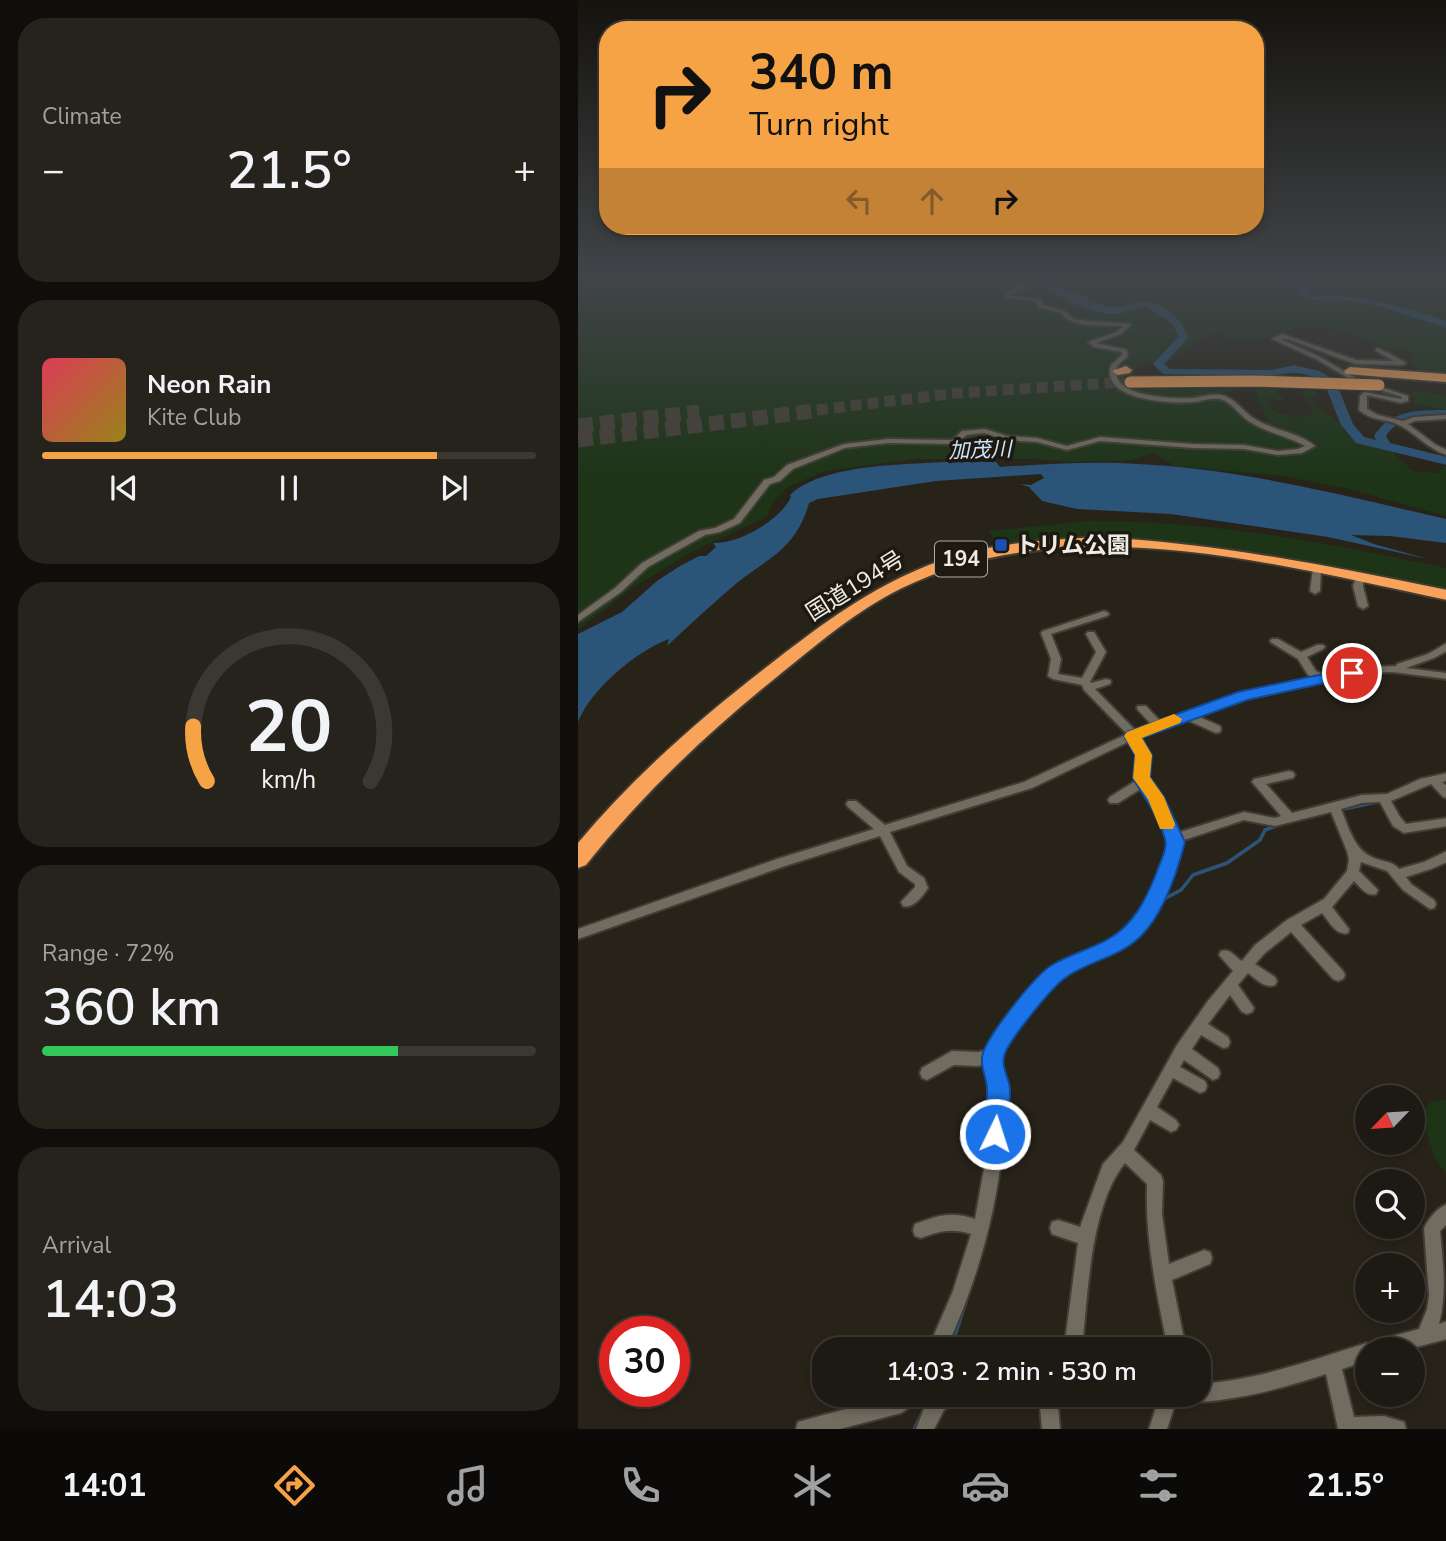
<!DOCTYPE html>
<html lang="en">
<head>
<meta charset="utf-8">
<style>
  body { margin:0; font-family:"Nunito Sans","Noto Sans JP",sans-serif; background:#25231c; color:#f1f3f6; height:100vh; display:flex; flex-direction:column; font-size:26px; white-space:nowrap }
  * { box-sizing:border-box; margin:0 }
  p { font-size:23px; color:#a0a1a0 }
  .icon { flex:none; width:38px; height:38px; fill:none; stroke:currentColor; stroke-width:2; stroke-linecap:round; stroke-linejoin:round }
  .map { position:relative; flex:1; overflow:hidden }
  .sheet { display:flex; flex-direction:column; gap:18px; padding:18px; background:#100e0a; width:578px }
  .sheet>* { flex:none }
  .hud { position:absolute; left:21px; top:21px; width:665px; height:214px; border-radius:28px; box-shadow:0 4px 10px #0003,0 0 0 2px #3b3833; background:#f5a345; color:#111; overflow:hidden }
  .needle { width:46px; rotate:245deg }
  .controls { position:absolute; left:777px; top:1085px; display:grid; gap:14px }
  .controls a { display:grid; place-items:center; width:70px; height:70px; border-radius:50%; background:#1d1a13; box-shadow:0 4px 10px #0003,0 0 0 2px #3b3833; font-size:35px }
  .speed { position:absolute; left:21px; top:1316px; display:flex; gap:14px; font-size:35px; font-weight:700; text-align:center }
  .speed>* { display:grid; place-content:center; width:91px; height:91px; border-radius:50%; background:#1d1a13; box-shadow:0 4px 10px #0003,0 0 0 2px #3b3833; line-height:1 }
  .speed .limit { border:10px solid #d22; background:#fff; color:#111 }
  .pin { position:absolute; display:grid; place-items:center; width:60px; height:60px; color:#fff; margin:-30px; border:4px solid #fff; border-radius:50%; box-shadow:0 2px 7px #0007 }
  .me { position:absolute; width:77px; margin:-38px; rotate:4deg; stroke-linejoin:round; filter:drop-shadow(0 0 5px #0008) }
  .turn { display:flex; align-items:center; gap:24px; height:147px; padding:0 35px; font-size:32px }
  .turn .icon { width:91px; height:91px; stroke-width:2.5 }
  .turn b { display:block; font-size:49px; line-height:60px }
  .lanes { display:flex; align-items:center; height:66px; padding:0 35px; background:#0003; justify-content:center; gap:35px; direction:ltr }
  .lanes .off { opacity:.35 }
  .big { font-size:52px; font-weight:600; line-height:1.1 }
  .sheet .card { flex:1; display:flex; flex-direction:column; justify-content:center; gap:10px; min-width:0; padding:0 24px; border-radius:28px; background:#25231c }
  .sheet .dial { align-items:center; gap:0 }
  .dial svg { height:182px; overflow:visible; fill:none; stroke:#3b3833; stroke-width:7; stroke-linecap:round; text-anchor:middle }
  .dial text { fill:#f1f3f6; stroke:none }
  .song { display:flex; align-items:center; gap:21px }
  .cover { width:84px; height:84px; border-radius:10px; background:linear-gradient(135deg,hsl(350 70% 55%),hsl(50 70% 35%)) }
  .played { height:7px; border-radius:4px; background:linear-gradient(90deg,#f5a345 80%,#3b3833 80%) }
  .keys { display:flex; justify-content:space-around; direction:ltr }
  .heat { display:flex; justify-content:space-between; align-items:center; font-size:38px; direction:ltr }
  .charge { height:10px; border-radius:5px; background:linear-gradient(90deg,#34c759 72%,#3b3833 0) }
  .trip { position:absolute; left:234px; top:1337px; width:399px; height:70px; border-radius:28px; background:#1d1a13; box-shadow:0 4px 10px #0003,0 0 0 2px #3b3833; font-weight:600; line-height:70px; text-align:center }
  .menu { display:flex; height:112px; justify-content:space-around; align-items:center; background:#0c0a08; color:#a0a1a0 }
  .menu .icon { width:49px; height:49px }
  .menu .selected { color:#f5a345 }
  .menu b { font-size:32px; color:#f1f3f6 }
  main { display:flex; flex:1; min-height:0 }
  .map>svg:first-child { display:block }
</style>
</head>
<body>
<main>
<section class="sheet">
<div class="card"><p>Climate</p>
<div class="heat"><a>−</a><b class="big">21.5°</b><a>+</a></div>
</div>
<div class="card">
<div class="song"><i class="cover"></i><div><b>Neon Rain</b><p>Kite Club</p></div></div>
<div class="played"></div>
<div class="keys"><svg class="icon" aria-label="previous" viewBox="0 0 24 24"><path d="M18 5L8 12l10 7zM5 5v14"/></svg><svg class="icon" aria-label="pause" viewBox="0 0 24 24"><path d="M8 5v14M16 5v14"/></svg><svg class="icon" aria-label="next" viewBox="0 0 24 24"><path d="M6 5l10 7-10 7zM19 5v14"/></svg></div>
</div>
<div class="card dial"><svg viewBox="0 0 100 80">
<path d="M14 69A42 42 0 1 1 86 69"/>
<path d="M14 69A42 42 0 0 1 8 45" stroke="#f5a345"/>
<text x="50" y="56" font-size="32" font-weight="700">20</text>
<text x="50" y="72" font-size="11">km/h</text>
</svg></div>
<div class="card"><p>Range · 72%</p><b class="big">360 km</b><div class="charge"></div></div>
<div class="card"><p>Arrival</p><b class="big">14:03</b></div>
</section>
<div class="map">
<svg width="869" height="1429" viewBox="0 0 869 1429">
  <rect width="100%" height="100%" fill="#272319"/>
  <g fill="#1d3417">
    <path d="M0,277H868V375L843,371L831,362L837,355L834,353L803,346L763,330L745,327L718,328L683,339L652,341L644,333C624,333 612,351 595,359C579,367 570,357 555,373L556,377L657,385L660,387L658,389L639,396L686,426L690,425C687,411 678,400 677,385L699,387L701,395L708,401L687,398L692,404L689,407C701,414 722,421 735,413L733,404L723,393L730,390L738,391L740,396L733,398L743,411L759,420L771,436L781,443L822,449L815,453L835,471L859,473L868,466V516L767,488L704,476L597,466L575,453L554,460L492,462L453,459H337L247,471L210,487L196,501L188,517L115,551L56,587L0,630Z"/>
    <polygon points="837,391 868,395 868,410 834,403 836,400 832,393"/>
    <path d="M511,521C632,520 751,543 868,568V591L602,543L512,539L428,545L419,543L410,531Z"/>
    <polygon points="868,1100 869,1100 868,1174 857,1158 843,1116 852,1102"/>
  </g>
  <path fill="#2b5479" d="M366,462H418L422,467C468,464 515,461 560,464C665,469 767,496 868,519V543L812,536L773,535L796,544L850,559L750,537L593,514L499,509L464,501L451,487L442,484L453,485L466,478L463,474L358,481L240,499L231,503C217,552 188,558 153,588C131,607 110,626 89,646L91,639C61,650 14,687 0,722V634L44,612L79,581L102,566L121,556H128L138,547L135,543C160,544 202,521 213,497L212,495C245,464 322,465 366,462Z"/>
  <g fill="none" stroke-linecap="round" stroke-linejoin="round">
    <polyline stroke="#2b5479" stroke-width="2.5" points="813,801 848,786"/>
    <g stroke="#2b5479" stroke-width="3.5">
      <polyline points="813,801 817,799"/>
      <polyline points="761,810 799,802"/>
      <polyline points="576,913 584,900 603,890 615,875 649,863 682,840 687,830 704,824"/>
      <path d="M422,1065C432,1029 464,984 498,967C522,956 545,950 564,930"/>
    </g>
    <g stroke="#2b5479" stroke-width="4.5">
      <polyline points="372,1349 388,1300"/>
      <polyline points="337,1429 353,1395"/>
    </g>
    <g fill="#2b5479" fill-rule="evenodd">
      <path d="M450,277H461L529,307C542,309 553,301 567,301C584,301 607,322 610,338L586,364L592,369L694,370L716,365L741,371L757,380L775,424L786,437L798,440L796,436C812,410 840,410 869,410V418C847,417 821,415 808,436L812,443L869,457V465L778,443L763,425L746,382C728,372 714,371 695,376L585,374L575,364L600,337C597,320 582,317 569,307C558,307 548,313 537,314C515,315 466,291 450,277Z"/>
      <path d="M708,277H717L735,295C787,295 819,305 869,321V328L801,306L772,301L730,300L723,296Z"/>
    </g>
    <g stroke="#454137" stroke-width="11" stroke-dasharray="11 6" stroke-linecap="butt">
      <polyline points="117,412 121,412"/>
      <polyline points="222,412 379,393 546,382"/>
    </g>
    <g stroke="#454137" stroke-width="15" stroke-dasharray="15 7" stroke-linecap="butt">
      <polyline points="0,426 121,412"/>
      <polyline points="0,440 236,411"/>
    </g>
    <g stroke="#413d35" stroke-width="4">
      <g id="street">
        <path d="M426,277H433L449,289L432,295L464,300L465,305L487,311L493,317L499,320L552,324V326L543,334L518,343L549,350L550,356L539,366C539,367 539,375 539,377C545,397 597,399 614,398C625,397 636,392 647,396C659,400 666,413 677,419C696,431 720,432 737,446L724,453L700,455L666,449L615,448L522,441L489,450L459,442L428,440L406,433L389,435L376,444L310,443L267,448L215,469L202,481L192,484L162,523L142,532L127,535L70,567L43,592L0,622V615L37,588L64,563L121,531L137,528L156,519L186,480L196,477L209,465L266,444L310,439L374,440L384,431L407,429L429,436L459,438L489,446L522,437L615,444L666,445L700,451L720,449L727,446C710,436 689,433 672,422C662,416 654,402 642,399C634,397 624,401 616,402C596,404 537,401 532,376C531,372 532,369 533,365L544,355V352L516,347L510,342L539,332L545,326L506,325L488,319L483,313L460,307L459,302L428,297L426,292L441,288Z"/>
        <path d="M704,334L778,360L816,361L798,351V349L800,348L827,362L828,363L825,365L777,364L710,339H702L742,357L781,380L830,396V401L823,403L789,395V409L800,415L825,421L836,417L869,415V419L837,421L830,424L858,445L869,450V455C849,449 837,432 819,424C806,419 792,420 781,410L782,396L786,392L823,399L824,397L777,382L738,359L694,339Z"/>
        <polygon points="739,566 743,569 742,591 737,594 732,591 735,569"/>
        <polygon points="782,575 786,578 785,586 790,606 785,609 780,606 775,586 778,578"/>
        <path d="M526,611L529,612L531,614L529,616L473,634L483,659L480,674L504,678L518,652L508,634L510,632H516L528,652L512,682L513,683L528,679L532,680L533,682L532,684L517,689L557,730L573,724L560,710L559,708L560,706H568L582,721L662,694L736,678L730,675L720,659L694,643L692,641L694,639H700L723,652L739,645H745L747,647L745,649L729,657L738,671L748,675L788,667L818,666L819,664L850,654L869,643V651L856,658L828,668L869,673V679L814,672L788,673L668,699L619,716L642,726L643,729L642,732L638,733L609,720L562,736C574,756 569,757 569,777L584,797L599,833L666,812L697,818L703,816L674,782L676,779L711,771L715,772L717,775L715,778L688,784L714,813L784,795L809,794L842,779L869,773V781L864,782L869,786V798L865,797L853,784L813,801L822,817L828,824L869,818V826L826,833L815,826L802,802L784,803L763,809C771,828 776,850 796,858C805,862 815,861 821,869L846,862L869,851V862L853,869L828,877L833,884L856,900L858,904L856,908L852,909L825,890L809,871L783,862L781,871L800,890L798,894C789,897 782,887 776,881L754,907L771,929L770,933C758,936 751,921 744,913L723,925L765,971L767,975L765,979L760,981L755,979L713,932L687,953L677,964L697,977L699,981L697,985C687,989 678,979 670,973L660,985L676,1008L674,1012L669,1014L664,1012L652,995L630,1024L650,1037L652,1042L650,1047L645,1048L623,1035L614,1049L640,1068L642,1073L640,1078L635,1080L606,1060L602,1067L627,1081L629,1086L627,1091L622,1093L595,1078L579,1107L598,1120L601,1125L598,1130L593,1132L572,1120L556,1150L583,1175L585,1181L584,1214L591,1264L626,1250L632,1252L634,1258L632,1264L594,1280L608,1349H590C579,1295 567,1240 569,1184L547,1163C512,1206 510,1294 504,1349H486L500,1243L474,1234L472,1228L474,1222L480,1220L502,1227L525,1164L545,1142L599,1045L630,1001L655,971L641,955L643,951C654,948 657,958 664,961L677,945L709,920L746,899L769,871L771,860L769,851L753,812L697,826L666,820L603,841C597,878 579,925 545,946C529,956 509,960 492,970C472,982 434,1029 424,1051C418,1064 427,1074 428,1087C430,1104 425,1133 424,1151C417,1220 397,1286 368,1349H350L375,1291L393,1234C374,1228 361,1231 343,1238L337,1236L335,1230L337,1224C361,1215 372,1211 397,1219L407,1163L414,1086L408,1064L400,1066L376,1065L349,1080L344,1078L342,1073L344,1068L374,1051L400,1052L410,1050C421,1025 458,978 481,963C499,952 521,948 539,936C565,920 578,889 586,861C588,854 591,846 590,840C587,825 574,800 564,788L540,803H532L530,800L532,797L559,780C555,764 565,759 554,740L454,788L312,832L329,866L346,878L350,888C345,896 335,909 325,906L323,902L337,887V884L321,872L302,836L207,866L0,939V929L199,859L296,829L270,807L268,804L270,801H278L307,825L446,782L549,734L506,690L504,685L475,679L470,676L473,659L463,633L465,631Z"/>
        <path d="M869,1204V1224L862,1231C865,1263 869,1293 861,1324L869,1321V1339L831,1349H789V1361L764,1369L776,1417L806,1416L826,1422L828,1429H760L748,1374C706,1388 665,1399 621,1402L615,1399L613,1395H621V1384C680,1380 734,1360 789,1343L793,1345L800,1340L841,1329L849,1309L851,1296L846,1228C850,1219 859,1208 869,1204Z"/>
        <polygon points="320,1395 344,1395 341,1401 323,1413 262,1429 218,1429 220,1422 227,1420"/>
        <polygon points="355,1395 383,1395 380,1401 366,1410 356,1429 338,1429 347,1406"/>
        <polygon points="461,1395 479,1395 482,1429 464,1429"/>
        <polygon points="582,1395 600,1395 589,1429 571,1429"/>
      </g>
    </g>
    <g stroke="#413d35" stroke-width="4">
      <g id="highway">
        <polygon points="548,366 554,370 552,373 540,375 534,371"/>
        <polygon points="772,367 869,374 869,382 768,374 766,371"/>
        <path d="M519,537C638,543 752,566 869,590V600C697,564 490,507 324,588C277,611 236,647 195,680C127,735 63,796 8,865L0,868V843C54,778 119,721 186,669C245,623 304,578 377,556C423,542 471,540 519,537Z"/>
      </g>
    </g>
    <use href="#street" fill="#716c60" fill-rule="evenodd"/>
    <use href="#highway" fill="#f8a25a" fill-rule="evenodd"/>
    <g stroke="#413d35" stroke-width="13" stroke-linecap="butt">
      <polyline id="highway-bridge" points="552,382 676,381 801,385"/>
    </g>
    <use href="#highway-bridge" stroke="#f8a25a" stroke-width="11"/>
  </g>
  <linearGradient id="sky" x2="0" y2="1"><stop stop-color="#15130e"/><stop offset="0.58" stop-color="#414549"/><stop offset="1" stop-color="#414549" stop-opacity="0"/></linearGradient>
  <rect width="869" height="477" fill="url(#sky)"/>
  <path fill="#1a73e8" stroke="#114b97" stroke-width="2" d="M774,668L779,669L781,673L779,676L669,700L564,738L574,755L572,777L586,797L607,842C599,873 586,914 562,937C540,958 510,961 487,978C473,988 434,1037 427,1053C422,1066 431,1077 432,1089C432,1105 432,1127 425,1142L417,1145L409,1142C402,1126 410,1106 409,1089C409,1077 401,1066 405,1053C411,1034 457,975 474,965C492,954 514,949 532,938C556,924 568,899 578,874C581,864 590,849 587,839C581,816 566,798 555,778L557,755L546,736L549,732L660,692Z"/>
  <polygon fill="#f59e0b" points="596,714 604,719 602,723 564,738 574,755 572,777 586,797 597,824 595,829 582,829 570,799 555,778 557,755 546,736 549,732"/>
  <rect fill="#1a4fb4" stroke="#1d1910" stroke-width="2.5" x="416" y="538" width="14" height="14" rx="3.5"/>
  <g text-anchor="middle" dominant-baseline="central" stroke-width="7" stroke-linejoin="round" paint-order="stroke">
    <g font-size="21" font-style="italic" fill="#cce5fd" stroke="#1d1910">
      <text transform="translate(402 450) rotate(-2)">加茂川</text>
    </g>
    <rect fill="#1d1910" stroke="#afaca4" stroke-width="2" x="357" y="541.5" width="52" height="35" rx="5"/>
    <g font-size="21" font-weight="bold" fill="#eeebe4">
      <text x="383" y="559">194</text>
    </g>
    <g font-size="23" font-weight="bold" fill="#eeebe4" stroke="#1d1910" text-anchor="start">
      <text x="437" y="545">トリム公園</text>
    </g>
    <g font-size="23" fill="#eeebe4" stroke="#1d1910">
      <text transform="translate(277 586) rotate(-32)">国道194号</text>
    </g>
  </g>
</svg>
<div class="controls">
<a><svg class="needle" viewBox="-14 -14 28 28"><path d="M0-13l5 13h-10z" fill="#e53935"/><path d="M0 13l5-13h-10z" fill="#a0a1a0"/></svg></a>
<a><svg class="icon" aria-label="search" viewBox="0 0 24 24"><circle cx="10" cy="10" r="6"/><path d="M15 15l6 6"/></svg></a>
<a>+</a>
<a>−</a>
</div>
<div class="speed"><div class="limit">30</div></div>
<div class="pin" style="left:774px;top:673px;background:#d93025"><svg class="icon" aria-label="arrive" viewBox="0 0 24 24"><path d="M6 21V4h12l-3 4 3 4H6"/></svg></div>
<svg class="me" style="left:417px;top:1134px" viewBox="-20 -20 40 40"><circle r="17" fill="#1a73e8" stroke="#fff" stroke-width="3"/><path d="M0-11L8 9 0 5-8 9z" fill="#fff"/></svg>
<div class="trip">14:03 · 2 min · 530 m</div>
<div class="hud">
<div class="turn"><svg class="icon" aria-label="right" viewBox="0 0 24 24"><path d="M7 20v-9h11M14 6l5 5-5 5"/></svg><div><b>340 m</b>Turn right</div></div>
<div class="lanes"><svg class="icon off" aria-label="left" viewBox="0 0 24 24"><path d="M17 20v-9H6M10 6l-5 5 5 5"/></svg><svg class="icon off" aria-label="ahead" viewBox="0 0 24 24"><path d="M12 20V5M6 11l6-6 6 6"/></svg><svg class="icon" aria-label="right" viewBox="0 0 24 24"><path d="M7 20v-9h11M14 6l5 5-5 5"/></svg></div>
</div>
</div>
</main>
<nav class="menu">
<b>14:01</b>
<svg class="icon selected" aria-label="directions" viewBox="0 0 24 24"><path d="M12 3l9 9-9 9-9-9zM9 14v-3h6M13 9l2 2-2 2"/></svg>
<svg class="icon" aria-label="music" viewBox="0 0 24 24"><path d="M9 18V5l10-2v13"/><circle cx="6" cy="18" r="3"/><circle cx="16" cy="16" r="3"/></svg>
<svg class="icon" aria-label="phone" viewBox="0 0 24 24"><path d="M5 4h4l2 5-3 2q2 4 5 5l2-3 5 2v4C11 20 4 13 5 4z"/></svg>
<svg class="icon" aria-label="climate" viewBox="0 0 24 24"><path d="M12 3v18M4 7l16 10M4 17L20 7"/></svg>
<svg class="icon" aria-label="car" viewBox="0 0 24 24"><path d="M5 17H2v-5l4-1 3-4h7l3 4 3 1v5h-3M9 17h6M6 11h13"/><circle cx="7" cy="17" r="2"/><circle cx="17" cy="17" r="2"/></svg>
<svg class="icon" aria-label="filters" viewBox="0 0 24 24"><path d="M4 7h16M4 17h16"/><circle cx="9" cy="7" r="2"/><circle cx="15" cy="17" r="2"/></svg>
<b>21.5°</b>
</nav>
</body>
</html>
